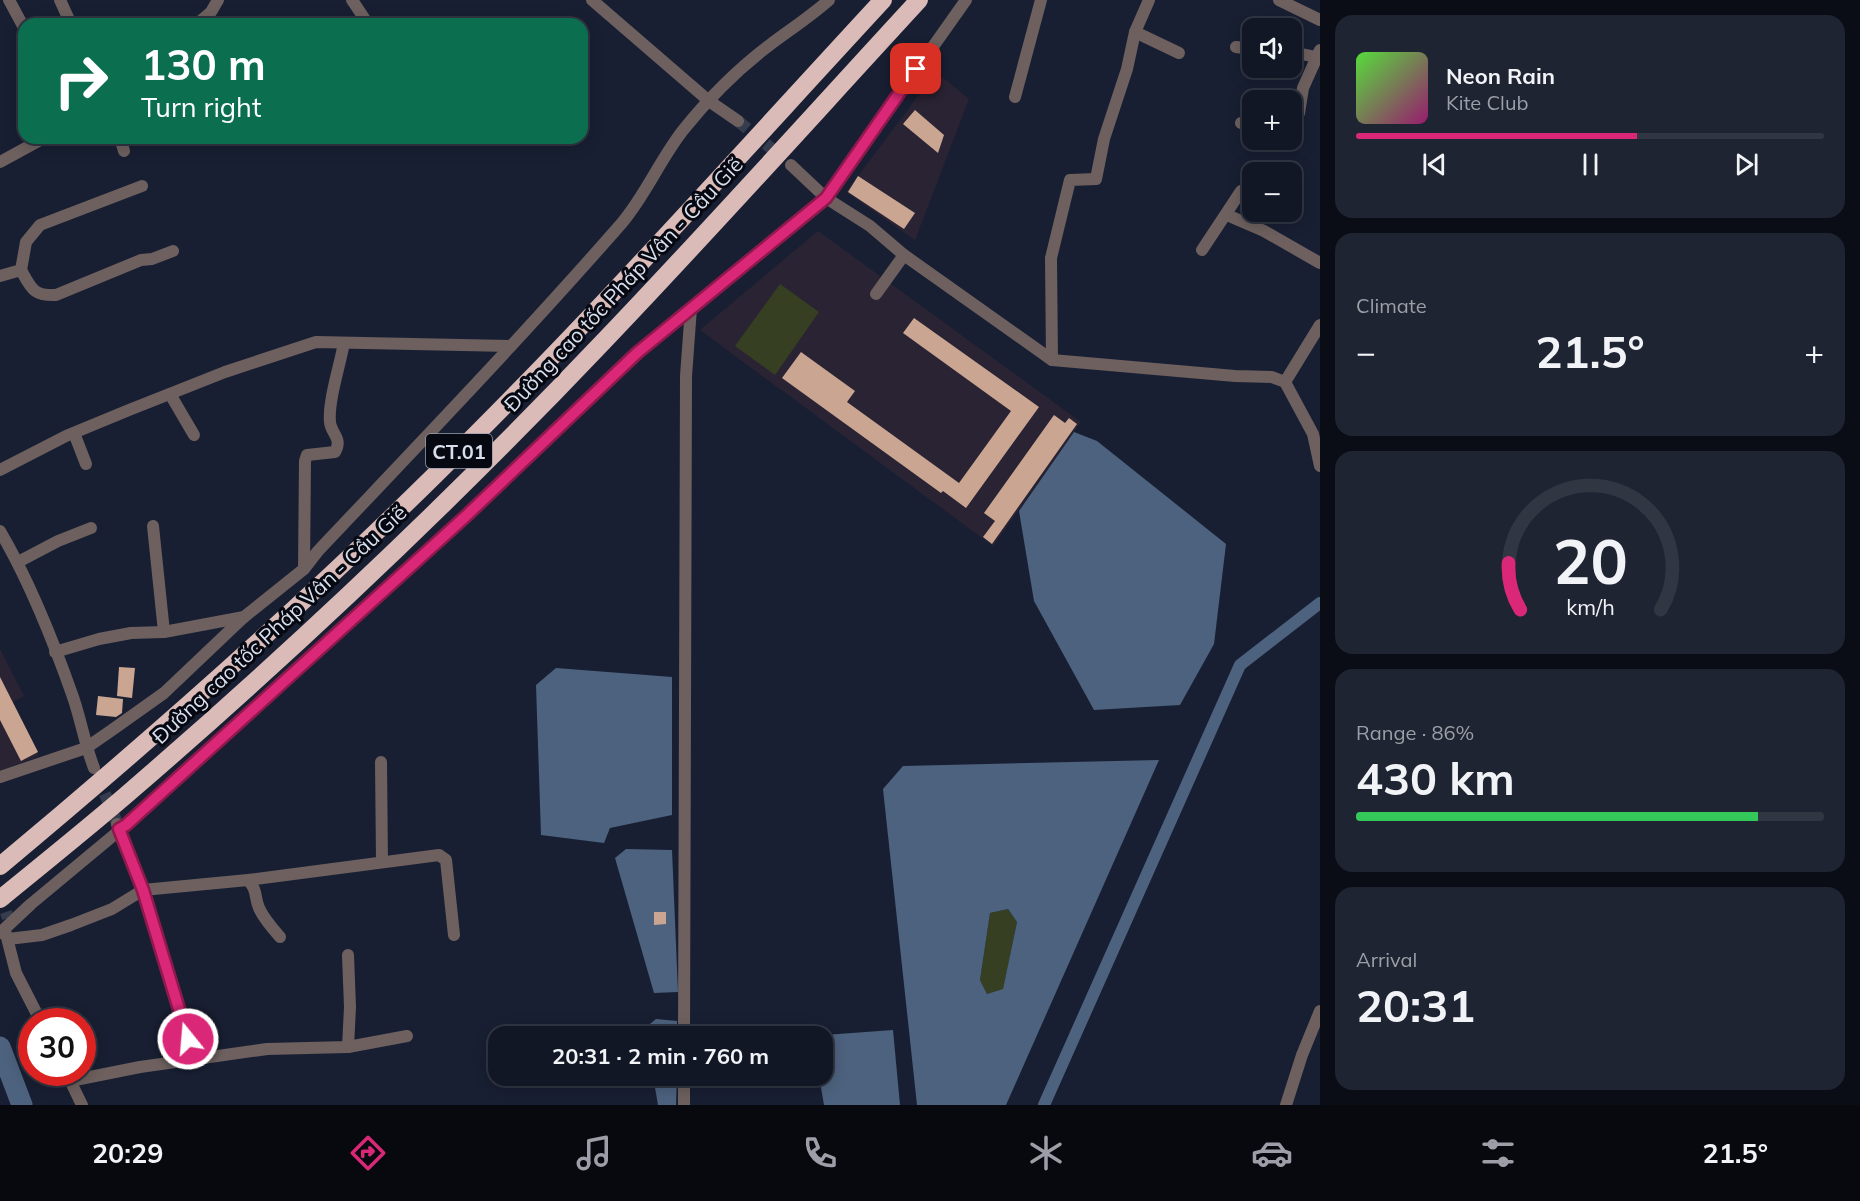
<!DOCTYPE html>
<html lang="en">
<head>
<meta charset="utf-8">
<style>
  body { margin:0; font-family:Mulish,sans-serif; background:#1f2432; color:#f1f3f6; height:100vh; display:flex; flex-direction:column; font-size:22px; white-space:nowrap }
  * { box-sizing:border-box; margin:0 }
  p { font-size:20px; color:#9c9fa7 }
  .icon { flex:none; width:33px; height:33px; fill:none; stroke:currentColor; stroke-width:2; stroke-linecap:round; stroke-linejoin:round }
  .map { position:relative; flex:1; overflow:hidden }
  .details { display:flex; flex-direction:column; gap:15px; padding:15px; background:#0a0d15; width:540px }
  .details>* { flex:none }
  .hud { position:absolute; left:18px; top:18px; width:570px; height:126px; border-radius:18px; box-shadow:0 3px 15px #0003,0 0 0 2px #313643; background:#0b6e4f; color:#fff; overflow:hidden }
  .tools { position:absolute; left:1242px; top:18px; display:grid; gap:12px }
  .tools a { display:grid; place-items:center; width:60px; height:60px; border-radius:12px; background:#121726; box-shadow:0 3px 15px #0003,0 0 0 2px #313643; font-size:30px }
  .speed { position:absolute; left:18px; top:1008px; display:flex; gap:12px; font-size:30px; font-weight:700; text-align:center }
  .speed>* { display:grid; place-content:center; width:78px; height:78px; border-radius:50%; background:#121726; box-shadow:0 3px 15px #0003,0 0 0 2px #313643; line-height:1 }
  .speed .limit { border:9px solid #d22; background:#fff; color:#111 }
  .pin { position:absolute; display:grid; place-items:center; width:51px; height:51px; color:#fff; margin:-26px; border-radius:12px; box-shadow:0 3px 9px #0006 }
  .me { position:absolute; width:66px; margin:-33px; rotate:343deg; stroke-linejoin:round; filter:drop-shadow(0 0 4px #0008) }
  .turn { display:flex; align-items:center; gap:21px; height:126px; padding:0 24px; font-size:27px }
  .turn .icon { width:78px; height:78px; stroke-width:2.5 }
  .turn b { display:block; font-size:42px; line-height:51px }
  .big { font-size:45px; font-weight:700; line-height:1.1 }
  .details .tile { flex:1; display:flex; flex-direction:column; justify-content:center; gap:9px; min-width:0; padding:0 21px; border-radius:18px; background:#1f2432 }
  .details .dial { align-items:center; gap:0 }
  .dial svg { height:156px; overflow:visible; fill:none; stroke:#313643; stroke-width:7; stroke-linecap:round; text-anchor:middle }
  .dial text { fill:#f1f3f6; stroke:none }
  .song { display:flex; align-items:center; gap:18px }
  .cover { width:72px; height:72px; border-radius:9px; background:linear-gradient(135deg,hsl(110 70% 55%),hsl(320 70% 35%)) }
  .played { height:6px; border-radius:3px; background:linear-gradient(90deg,#db2777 60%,#313643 60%) }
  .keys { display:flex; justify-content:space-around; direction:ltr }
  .heat { display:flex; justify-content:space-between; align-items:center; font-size:33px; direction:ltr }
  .charge { height:9px; border-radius:4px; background:linear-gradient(90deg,#34c759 86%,#313643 0) }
  .trip { position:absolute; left:488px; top:1026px; width:345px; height:60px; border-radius:18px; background:#121726; box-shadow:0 3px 15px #0003,0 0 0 2px #313643; font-weight:700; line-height:60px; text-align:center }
  .menu { display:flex; height:96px; justify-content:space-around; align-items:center; background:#07090f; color:#9c9fa7 }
  .menu .icon { width:42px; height:42px }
  .menu .selected { color:#db2777 }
  .menu b { font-size:27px; color:#f1f3f6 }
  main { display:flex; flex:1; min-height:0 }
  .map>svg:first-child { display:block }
</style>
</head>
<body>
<main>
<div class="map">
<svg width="1320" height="1105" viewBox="0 0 1320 1105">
  <rect width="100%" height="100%" fill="#181f32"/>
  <g fill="#2a2333">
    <polygon points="936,72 969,99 915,240 846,192"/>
    <polygon points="818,231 1081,422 993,546 700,330"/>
    <polygon points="0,649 24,696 13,702 39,756 0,771"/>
  </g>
  <g fill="#373f22">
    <polygon points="780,284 819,312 775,375 735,346"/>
    <polygon points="1008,909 1017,922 1003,990 987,994 980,980 990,913"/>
  </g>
  <g fill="#4d627e" fill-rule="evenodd">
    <polygon points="1074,432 1097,441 1226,544 1214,644 1180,705 1094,710 1034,601 1019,511"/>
    <polygon points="556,668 672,677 672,815 610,828 604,843 541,835 536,685"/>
    <path d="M1159,760L1006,1105H917L883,789L903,766ZM1008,909L1017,922L1003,989L987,994L980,980L990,913Z"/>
    <polygon points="626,849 672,850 678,992 654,993 615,858"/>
    <polygon points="656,1019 677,1021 677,1036 645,1036 644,1029"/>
    <polygon points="893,1030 900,1105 824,1105 819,1076 822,1076 822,1036 811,1036"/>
    <polygon points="653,1076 677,1076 676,1105 658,1105"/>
  </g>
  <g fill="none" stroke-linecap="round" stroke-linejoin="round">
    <polyline stroke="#4d627e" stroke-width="12" points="1044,1105 1240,665 1320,603"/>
    <polyline stroke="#4d627e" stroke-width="21" points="0,1047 22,1105"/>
  </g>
  <g fill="#caa692">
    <polygon points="915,110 944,135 938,153 903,124"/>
    <polygon points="858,176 915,213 904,229 848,192"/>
    <polygon points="914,318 1039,407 966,508 943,491 941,493 782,378 801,352 855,391 847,402 959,483 1011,411 903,333"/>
    <polygon points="1054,415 1065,423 1069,418 1077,424 992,544 983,537 995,521 984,513"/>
    <polygon points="119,667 135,668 132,698 117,696"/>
    <polygon points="0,677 38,752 21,761 0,720"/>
    <polygon points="98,696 123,699 122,713 116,717 96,715"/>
    <polygon points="654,912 666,912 666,924 654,925"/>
  </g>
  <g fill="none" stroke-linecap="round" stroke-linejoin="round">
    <g stroke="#353c4e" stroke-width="12" stroke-dasharray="12 6" stroke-linecap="butt">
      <polyline points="738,121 784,159"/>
      <polyline points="98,777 117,823"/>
      <polyline points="0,895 8,918"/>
    </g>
    <g stroke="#6d605f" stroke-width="12">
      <polyline points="9,0 23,26"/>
      <polyline points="60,0 71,24"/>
      <polyline points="352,0 368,24"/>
      <polyline points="592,0 709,101 738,121"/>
      <polyline points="1279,0 1320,20"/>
      <polyline points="197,24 211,12 218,0"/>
      <polyline points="1135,32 1179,53"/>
      <polyline points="1236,47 1252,49"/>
      <polyline points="1292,52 1316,57"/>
      <polyline points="1015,97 1041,0"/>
      <polyline points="1241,123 1252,126"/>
      <polyline points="1292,125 1299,113 1303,88 1320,50"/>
      <polyline points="120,138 124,151"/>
      <polyline points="0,162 44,138"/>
      <polyline points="791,165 826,198 870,226 904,255 1052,360 1235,376 1272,377 1285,382 1313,434 1320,466"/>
      <polyline points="1227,215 1264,231 1320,263"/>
      <polyline points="1202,250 1241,191"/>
      <path d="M21,270C31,288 33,296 56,295L141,260L152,259L173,251"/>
      <polyline points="0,276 21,270 26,242 40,225 142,186"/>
      <polyline points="876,294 904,255"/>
      <polyline points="1052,360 1051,258 1070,180 1096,179 1104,139 1127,69 1135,32 1149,0"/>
      <polyline points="1285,382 1320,325"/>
      <polyline points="170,394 194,435"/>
      <polyline points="74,433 86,464"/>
      <polyline points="0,470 66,436 129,410 225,372 316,342 511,346"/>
      <polyline points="153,526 164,632"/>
      <path d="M0,531C30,582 53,640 73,697C81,720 85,745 94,768"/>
      <polyline points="18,562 58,541 91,528"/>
      <path d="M304,569L305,461L307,455L335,452C343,438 331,434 330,422C328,401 340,365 344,343"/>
      <polyline points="55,652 99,639 131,633 164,632 244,617"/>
      <polyline points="381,762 382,862"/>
      <path d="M0,777L86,748L112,730L164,693L244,617L304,569L318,551C420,443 523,336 621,224C646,195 660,159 684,129C709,98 739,68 771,44C791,29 811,16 829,0"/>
      <polyline points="117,824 143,890 194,1059"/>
      <path d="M248,880C258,891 254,896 259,908C264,919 272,928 280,937"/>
      <polyline points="0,933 31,904 126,825 466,516 637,353 826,198 966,0"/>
      <polyline points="6,934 16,973 41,1022"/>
      <polyline points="8,939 42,935 71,925 112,909 143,890 248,880 439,855 446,860 454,935"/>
      <polyline points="348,955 350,1007 348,1047"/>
      <polyline points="684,1036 686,376 691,308"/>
      <polyline points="66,1072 82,1105"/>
      <polyline points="70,1081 140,1067 267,1049 348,1047 407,1036"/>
      <polyline points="684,1105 684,1076"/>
      <polyline points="1286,1105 1302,1055 1320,1011"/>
    </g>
    <g stroke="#dbbbb8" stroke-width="18">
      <path d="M0,866C150,741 296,612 435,475C590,323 735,160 883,0"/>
      <path d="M0,899C42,865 84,831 125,796C291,653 452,501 603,342C710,230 814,114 919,0"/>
    </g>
  </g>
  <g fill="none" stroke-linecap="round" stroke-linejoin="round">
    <g stroke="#8e194d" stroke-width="15">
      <polyline id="route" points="188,1039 143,890 119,829 126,825 466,516 637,353 826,198 916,69"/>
    </g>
    <use href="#route" stroke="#db2777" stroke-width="10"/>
  </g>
  <g text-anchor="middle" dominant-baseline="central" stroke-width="6" stroke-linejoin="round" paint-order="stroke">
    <rect fill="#060912" stroke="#999eaa" stroke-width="1.5" x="426" y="434" width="66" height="34" rx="4.5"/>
    <g font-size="20" font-weight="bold" fill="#d8deeb">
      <text x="459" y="451">CT.01</text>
    </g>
    <g font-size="21" fill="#d8deeb" stroke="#060912">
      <text transform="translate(623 284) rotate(-47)">Đường cao tốc Pháp Vân - Cầu Giẽ</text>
      <text transform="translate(279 624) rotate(-43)">Đường cao tốc Pháp Vân - Cầu Giẽ</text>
    </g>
  </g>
</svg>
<div class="tools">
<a><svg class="icon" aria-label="sound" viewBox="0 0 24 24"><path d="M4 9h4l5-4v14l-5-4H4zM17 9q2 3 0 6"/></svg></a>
<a>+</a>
<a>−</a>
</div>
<div class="speed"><div class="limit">30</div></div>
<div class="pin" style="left:916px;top:69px;background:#d93025"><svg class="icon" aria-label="arrive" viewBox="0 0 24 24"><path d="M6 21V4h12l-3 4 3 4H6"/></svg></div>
<svg class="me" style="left:188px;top:1039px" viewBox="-20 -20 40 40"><circle r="17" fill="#db2777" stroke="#fff" stroke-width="3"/><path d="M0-11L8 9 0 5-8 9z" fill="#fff"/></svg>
<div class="trip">20:31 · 2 min · 760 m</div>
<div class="hud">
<div class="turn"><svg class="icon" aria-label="right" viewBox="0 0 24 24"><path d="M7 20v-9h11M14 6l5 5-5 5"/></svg><div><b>130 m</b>Turn right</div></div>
</div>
</div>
<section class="details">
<div class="tile">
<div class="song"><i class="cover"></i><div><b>Neon Rain</b><p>Kite Club</p></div></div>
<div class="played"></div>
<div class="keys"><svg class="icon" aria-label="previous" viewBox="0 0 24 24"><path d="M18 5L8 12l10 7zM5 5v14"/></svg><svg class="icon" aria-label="pause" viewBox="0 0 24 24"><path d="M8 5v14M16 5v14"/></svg><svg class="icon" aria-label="next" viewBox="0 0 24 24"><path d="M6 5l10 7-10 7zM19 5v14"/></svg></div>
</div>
<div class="tile"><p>Climate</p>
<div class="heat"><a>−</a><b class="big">21.5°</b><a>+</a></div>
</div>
<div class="tile dial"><svg viewBox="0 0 100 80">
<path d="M14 69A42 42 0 1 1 86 69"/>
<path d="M14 69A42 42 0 0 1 8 45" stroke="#db2777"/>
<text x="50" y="56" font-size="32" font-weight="700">20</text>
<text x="50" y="72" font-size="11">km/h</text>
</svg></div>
<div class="tile"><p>Range · 86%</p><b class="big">430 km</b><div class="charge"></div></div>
<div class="tile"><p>Arrival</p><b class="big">20:31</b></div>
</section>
</main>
<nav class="menu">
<b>20:29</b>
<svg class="icon selected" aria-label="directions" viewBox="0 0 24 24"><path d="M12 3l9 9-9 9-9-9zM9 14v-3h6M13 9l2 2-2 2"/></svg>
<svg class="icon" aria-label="music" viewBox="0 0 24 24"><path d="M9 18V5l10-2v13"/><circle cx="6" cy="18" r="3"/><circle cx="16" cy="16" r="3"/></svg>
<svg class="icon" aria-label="phone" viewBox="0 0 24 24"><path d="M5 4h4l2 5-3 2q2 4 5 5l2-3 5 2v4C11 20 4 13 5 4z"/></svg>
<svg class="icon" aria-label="climate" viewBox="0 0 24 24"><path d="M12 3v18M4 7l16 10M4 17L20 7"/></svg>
<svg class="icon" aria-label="car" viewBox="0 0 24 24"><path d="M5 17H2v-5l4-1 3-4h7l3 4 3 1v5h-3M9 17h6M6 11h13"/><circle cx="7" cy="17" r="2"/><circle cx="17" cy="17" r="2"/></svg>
<svg class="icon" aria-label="filters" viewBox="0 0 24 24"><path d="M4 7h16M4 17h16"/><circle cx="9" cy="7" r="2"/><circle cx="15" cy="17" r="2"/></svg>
<b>21.5°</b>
</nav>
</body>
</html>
